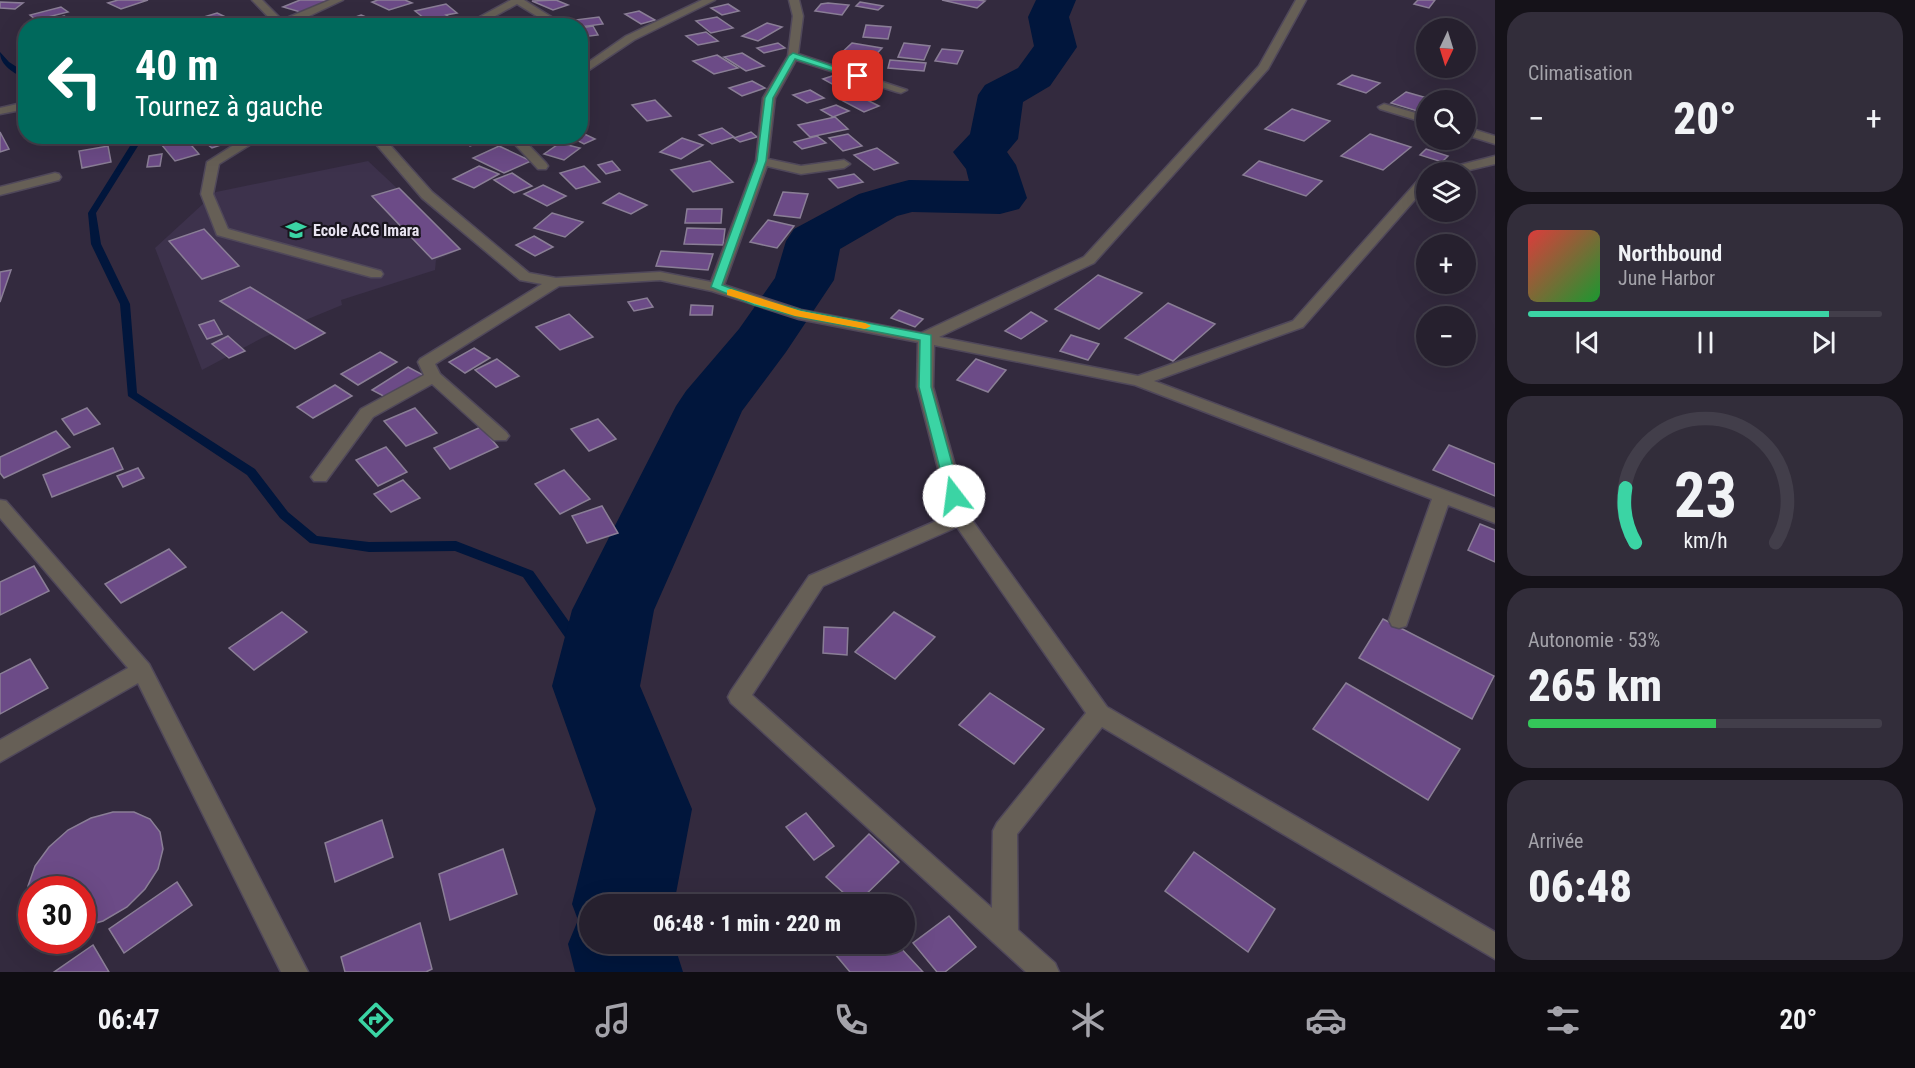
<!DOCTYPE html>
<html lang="fr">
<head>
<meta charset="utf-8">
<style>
  body { margin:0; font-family:"Roboto Condensed",sans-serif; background:#322d3a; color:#f1f3f6; height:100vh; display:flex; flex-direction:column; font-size:22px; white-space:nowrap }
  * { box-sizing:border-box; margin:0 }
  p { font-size:20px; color:#a4a3aa }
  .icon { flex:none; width:33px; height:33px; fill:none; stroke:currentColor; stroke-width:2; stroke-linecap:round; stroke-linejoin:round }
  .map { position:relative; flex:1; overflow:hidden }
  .panel { display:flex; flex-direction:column; gap:12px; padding:12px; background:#151219; width:420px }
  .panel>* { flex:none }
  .top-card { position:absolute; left:18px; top:18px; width:570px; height:126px; border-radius:24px; box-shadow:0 6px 24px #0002,0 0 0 2px #423e4a; background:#00695c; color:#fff; overflow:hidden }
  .needle { width:39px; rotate:184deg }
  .fabs { position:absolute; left:1416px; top:18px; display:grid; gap:12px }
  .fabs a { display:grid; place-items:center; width:60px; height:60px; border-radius:50%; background:#26202e; box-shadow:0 6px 24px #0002,0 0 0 2px #423e4a; font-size:30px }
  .speed { position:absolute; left:18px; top:876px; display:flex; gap:12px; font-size:30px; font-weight:700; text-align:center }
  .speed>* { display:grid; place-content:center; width:78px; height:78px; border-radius:50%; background:#26202e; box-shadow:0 6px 24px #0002,0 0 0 2px #423e4a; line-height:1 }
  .speed .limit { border:9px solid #d22; background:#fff; color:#111 }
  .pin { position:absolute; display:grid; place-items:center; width:51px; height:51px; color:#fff; margin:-26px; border-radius:12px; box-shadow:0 3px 9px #0006 }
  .me { position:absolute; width:66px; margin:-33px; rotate:345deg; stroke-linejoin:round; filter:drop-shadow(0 0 4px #0008) }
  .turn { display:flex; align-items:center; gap:21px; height:126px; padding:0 18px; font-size:27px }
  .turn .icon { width:78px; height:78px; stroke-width:2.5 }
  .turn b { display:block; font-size:42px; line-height:51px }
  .big { font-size:45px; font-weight:800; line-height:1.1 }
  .panel .widget { flex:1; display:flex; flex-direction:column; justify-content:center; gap:9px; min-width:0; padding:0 21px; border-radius:24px; background:#322d3a }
  .panel .dial { align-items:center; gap:0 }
  .dial svg { height:156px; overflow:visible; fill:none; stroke:#423e4a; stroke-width:7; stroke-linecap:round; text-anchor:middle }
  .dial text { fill:#f1f3f6; stroke:none }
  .song { display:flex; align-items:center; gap:18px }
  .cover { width:72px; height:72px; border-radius:9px; background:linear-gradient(135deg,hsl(0 70% 55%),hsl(130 70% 35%)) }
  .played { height:6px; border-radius:3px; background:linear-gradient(90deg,#3bd4a4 85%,#423e4a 85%) }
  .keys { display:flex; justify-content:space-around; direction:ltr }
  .heat { display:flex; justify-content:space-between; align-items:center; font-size:33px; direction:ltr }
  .charge { height:9px; border-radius:4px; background:linear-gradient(90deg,#34c759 53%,#423e4a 0) }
  .trip { position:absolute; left:579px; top:894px; width:336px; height:60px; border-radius:30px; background:#26202e; box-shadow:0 6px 24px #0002,0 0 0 2px #423e4a; font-weight:800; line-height:60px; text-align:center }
  .tabs { display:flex; height:96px; justify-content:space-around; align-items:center; background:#0f0d12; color:#a4a3aa }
  .tabs .icon { width:42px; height:42px }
  .tabs .selected { color:#3bd4a4 }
  .tabs b { font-size:27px; color:#f1f3f6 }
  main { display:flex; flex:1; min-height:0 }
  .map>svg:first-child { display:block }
</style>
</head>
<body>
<main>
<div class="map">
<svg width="1495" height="972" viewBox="0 0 1495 972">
  <rect width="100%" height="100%" fill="#332a3e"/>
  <polygon fill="#3d324c" points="368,161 462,249 436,260 435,270 341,300 342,305 262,338 202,370 155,248 216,192"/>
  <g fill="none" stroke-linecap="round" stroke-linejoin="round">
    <g fill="#01163c" fill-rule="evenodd">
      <path d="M0,52L9,62L26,73V79C14,73 0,66 0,52Z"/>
      <polygon points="133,136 141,136 138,146 96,213 101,244 130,304 137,393 255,469 288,512 317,536 369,542 456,541 533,571 577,633 603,686 601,690 596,692 591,690 567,640 523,577 455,551 369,552 310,543 280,518 247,475 128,396 120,304 91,244 88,213 130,146"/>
    </g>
    <polygon fill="#01163c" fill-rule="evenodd" points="1036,0 1076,0 1069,17 1077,47 1050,86 1023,102 1018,139 1007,152 1016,165 1027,198 1019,209 1000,214 912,212 897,216 840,249 834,280 786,352 742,411 654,610 640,686 692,809 674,904 590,904 590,944 674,944 683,972 575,972 568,944 578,920 572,904 596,809 552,686 572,610 676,406 686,391 739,329 775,278 786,241 794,229 859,194 890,185 909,180 969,181 966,169 953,152 970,134 978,95 985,85 1018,68 1034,46 1028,17"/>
  </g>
  <g fill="#6c4b87" stroke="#8a7e96" stroke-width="1.5">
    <polygon points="118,0 148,0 121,9 108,3"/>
    <polygon points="300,0 339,0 307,14 283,7"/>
    <polygon points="378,0 405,0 412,3 389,10 372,2"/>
    <polygon points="556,0 568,5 553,10 532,1"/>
    <polygon points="942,0 978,0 985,1 977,8"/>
    <polygon points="1418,0 1435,0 1429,8 1414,4"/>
    <polygon points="0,2 23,3 15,9 0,8"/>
    <polygon points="860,2 883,6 878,10 856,6"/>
    <polygon points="828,3 849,5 842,15 815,11 821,4"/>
    <polygon points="446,4 457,13 446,15 449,17 429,22 415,11"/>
    <polygon points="728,4 739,11 722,15 711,8"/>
    <polygon points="61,7 68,12 36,20 30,15"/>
    <polygon points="639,11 655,20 641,24 625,14"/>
    <polygon points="217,13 234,21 220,26 204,26 194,20"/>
    <polygon points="361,15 383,24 331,26"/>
    <polygon points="64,16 77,23 67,26 31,25"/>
    <polygon points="599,17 603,24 580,27 575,20"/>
    <polygon points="717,17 733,28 711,33 696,21"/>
    <polygon points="536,18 546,26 522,26 517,22"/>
    <polygon points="767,23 782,27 758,41 742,36"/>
    <polygon points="866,25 891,27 888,39 863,37"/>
    <polygon points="593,26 598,35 582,37 580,28"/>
    <polygon points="706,32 718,41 698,45 686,36"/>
    <polygon points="778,43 785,48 764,53 757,48"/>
    <polygon points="852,43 882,48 868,63 837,57"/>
    <polygon points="904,43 930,46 924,60 898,57"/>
    <polygon points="942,49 963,51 957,64 935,61"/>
    <polygon points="742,53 764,66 746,71 724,57"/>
    <polygon points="717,55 738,68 714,74 693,61"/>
    <polygon points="890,60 926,63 924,71 888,68"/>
    <polygon points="838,74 859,84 843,90 823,79"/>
    <polygon points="1352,75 1380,83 1366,93 1338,84"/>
    <polygon points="752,81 765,88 742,96 729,88"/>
    <polygon points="810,90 824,98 807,103 793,95"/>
    <polygon points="1406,92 1434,100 1426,100 1426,111 1424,113 1391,103"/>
    <polygon points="859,96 879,106 864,112 843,101"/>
    <polygon points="655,100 671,116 647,121 632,105"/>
    <polygon points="836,105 849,111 833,117 821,110"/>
    <polygon points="1292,109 1330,121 1304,141 1265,129"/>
    <polygon points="835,117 848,129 810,137 798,125"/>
    <polygon points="722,128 734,137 712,144 699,135"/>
    <polygon points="0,132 9,149 0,152"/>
    <polygon points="580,132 595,139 584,144 569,136 580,136"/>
    <polygon points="751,132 757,137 740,142 734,138"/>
    <polygon points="848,134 862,146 843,151 829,138"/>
    <polygon points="1370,134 1411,147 1383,170 1341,156"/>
    <polygon points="197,136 228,136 233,141 212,148"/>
    <polygon points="470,136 495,136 496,137 470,146 460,140"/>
    <polygon points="817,136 826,143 802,149 794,142"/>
    <polygon points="185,138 199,154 175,161 161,144"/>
    <polygon points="682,138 703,145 681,159 660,152"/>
    <polygon points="560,143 580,148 564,160 544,154"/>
    <polygon points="108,146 111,162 82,168 79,151"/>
    <polygon points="499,146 531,161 504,173 473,158"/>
    <polygon points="877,148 898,163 874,170 854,155"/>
    <polygon points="1426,149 1448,156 1442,162 1420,155"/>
    <polygon points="162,154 160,166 147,167 149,156"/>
    <polygon points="612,161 620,170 606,174 598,165"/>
    <polygon points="710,161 733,182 693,192 671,170"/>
    <polygon points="1259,161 1322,181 1306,196 1243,175"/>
    <polygon points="479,166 499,174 474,188 453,179"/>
    <polygon points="584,166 600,182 576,189 560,173"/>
    <polygon points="512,173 532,186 514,193 494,180"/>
    <polygon points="854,174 863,182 838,188 829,179"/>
    <polygon points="543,185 566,196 547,206 524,194"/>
    <polygon points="399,188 460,249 432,259 372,196"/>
    <polygon points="783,192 808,194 800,218 774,215"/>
    <polygon points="619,193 647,205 631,214 603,203"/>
    <polygon points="687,209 722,209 721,223 685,223"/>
    <polygon points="552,213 583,222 565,237 534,228"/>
    <polygon points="768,220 794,226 777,248 750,242"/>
    <polygon points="687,228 725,229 723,245 684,244"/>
    <polygon points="204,229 221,247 239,266 202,279 169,241"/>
    <polygon points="534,236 553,247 535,256 516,245"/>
    <polygon points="661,251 713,254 708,270 656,266"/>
    <polygon points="11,270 0,302 0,272"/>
    <polygon points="1098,275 1142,293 1099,329 1055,309"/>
    <polygon points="250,287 325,333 295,349 220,301"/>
    <polygon points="647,298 653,307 634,311 628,302"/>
    <polygon points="1168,303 1215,324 1173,361 1125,338"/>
    <polygon points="691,305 713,306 712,315 690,315"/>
    <polygon points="899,310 923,319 915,327 891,318"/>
    <polygon points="1031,312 1047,321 1021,339 1005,331"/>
    <polygon points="569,314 593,337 560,350 536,327"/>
    <polygon points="214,320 222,334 207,339 199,325"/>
    <polygon points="1071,335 1099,344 1088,360 1060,351"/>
    <polygon points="228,336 245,351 229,358 212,344"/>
    <polygon points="474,348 490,358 465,373 449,362"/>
    <polygon points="380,352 397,362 358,385 341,374"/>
    <polygon points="497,359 519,376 496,387 475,370"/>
    <polygon points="976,359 1006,370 988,392 957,380"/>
    <polygon points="408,367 425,376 389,399 372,390"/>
    <polygon points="335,385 352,396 313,418 297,407"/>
    <polygon points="87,408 100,424 74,435 62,419"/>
    <polygon points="415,408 437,433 406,446 384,421"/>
    <polygon points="598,419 616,439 589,451 571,429"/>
    <polygon points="481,427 498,447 450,469 434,448"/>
    <polygon points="56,431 70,447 4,478 0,473 0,457"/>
    <polygon points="1449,445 1495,464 1495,496 1433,470"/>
    <polygon points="386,447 407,472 378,486 356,460"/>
    <polygon points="113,448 123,469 52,497 43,475"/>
    <polygon points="138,468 144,478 123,487 117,476"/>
    <polygon points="564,470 590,499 560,514 535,484"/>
    <polygon points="403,480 420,498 391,512 374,494"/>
    <polygon points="602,506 618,533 587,543 572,516"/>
    <polygon points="1480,524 1495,530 1495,562 1468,550"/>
    <polygon points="169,549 186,567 121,603 105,584"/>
    <polygon points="34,566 49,591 0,615 0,582"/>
    <polygon points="282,612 307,632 254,670 229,648"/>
    <polygon points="894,612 935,637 895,679 855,652"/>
    <polygon points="1383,619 1494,676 1472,719 1359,658"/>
    <polygon points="824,627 848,628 847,655 823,653"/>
    <polygon points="30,659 48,688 0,714 0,674"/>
    <polygon points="1346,683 1460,749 1428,800 1313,729"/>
    <polygon points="990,693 1044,729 1014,764 959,725"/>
    <polygon points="113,812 134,812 150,819 160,832 163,849 158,869 145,889 127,907 103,921 82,927 82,890 32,890 32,909 29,905 28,886 35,866 49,847 68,830 91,818"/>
    <polygon points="806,813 834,846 814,860 786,827"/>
    <polygon points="382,820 393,857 335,882 325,843"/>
    <polygon points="869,834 899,862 856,904 826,877"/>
    <polygon points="503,849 517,894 450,920 439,874"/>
    <polygon points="1194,852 1275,909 1248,952 1165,891"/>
    <polygon points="177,882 192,905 124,953 109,929"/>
    <polygon points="949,916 976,947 945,972 937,972 913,943"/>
    <polygon points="420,923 432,969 426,972 345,972 341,957"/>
    <polygon points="847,944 897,944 923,972 850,972 835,954"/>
    <polygon points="93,945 109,972 54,972"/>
  </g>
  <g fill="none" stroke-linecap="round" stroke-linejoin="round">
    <g stroke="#50485a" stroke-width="3">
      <g id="minor">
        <polygon points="252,0 262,0 282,20 330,0 343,0 288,26 271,26 274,23"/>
        <polygon points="511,0 524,0 566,26 553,26 517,4 477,26 463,26"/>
        <polygon points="702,0 715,0 634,40 580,76 580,68 626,36"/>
        <path d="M789,0H799L803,16L798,54L907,90L901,93L897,92L796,60L775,98L768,159L801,166L844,160L850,164L844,168L801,174L767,166L724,285L801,310L921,333L1084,257L1259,66L1296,0H1306L1268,69L1094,263L939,337L1138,376L1293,321L1421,177L1426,176V187L1303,327L1154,381L1495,509V523L1448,505L1406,626L1399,628L1392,626L1389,620L1432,499L1135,385L934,345L933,387L969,516L1107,707L1495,932V959L1102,727L1017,834L1018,930L1055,963L1059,972H1026L731,703L728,697L731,691L809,576L950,515L917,387L918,342L799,319L712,291L660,280L559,286L435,364L440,374L506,432L509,436L506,440H494L432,384L373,417L326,481H314L311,477L314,473L361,409L424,375L418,362L420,359L542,284L520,280L422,198L369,136H382L432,192L529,273L556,278L660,272L711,282L756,161L763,98L788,56L793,16ZM957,527L1086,713L997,823L993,831L992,908L752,695L823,586Z"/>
        <polygon points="26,102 26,109 0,114 0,108"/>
        <polygon points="1384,104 1426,116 1426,123 1380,109 1378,107"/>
        <polygon points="1466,127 1495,136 1495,144 1466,135"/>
        <polygon points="248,136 264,136 219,164 213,194 228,229 381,271 383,274 381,277 371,277 217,235 201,194 207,162"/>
        <polygon points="507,136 520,136 546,163 548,166 546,169 538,169"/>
        <polygon points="1495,156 1495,164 1461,172 1442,172 1444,169"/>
        <polygon points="55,173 59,174 61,177 59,180 0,195 0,187"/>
        <polygon points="0,500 6,501 149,664 308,972 281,972 138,683 0,762 0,740 128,668 0,518"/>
      </g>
    </g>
    <use href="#minor" fill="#665f56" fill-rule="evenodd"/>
  </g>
  <polygon fill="#3bd4a4" stroke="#268a6b" stroke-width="1.5" points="793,53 862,76 855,78 795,59 773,98 766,161 722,285 762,300 800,310 931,335 931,387 961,496 959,500 954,501 947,496 919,387 920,340 795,316 754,305 711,287 757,161 765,98 789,56"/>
  <polygon fill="#f59e0b" points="731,289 801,311 865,323 871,326 865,329 795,316 727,295 727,290"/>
  <defs>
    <g id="school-bare" transform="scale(1.62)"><path d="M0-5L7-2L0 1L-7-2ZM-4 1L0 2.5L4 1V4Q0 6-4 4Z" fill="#3bd4a4" stroke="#19151e" stroke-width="2.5" paint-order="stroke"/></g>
  </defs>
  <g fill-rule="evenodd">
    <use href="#school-bare" x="296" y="230"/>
  </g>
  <g text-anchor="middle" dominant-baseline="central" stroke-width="4.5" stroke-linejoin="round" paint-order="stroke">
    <g font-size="16" font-weight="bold" fill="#e8e3f0" stroke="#19151e" text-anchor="start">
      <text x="313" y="230">Ecole ACG Imara</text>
    </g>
  </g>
</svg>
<div class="fabs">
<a><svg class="needle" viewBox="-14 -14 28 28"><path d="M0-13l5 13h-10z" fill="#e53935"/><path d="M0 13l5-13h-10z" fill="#a4a3aa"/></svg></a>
<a><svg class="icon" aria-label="search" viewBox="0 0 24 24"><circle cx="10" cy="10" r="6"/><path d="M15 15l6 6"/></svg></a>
<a><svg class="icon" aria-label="layers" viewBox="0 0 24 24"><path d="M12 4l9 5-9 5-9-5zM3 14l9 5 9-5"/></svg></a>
<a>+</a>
<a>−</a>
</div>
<div class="speed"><div class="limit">30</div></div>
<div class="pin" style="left:858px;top:76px;background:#d93025"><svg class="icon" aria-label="arrive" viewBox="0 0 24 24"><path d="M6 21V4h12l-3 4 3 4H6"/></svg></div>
<svg class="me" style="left:954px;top:496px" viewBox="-20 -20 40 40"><circle r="19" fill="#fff"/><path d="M0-13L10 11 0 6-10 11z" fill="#3bd4a4"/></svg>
<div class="trip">06:48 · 1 min · 220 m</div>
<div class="top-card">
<div class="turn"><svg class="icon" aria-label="left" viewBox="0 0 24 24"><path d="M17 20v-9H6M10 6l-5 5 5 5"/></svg><div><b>40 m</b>Tournez à gauche</div></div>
</div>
</div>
<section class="panel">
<div class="widget"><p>Climatisation</p>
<div class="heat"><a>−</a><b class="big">20°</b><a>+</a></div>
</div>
<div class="widget">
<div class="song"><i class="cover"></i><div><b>Northbound</b><p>June Harbor</p></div></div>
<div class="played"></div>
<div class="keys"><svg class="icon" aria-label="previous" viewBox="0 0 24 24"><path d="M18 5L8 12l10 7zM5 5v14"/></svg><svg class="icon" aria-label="pause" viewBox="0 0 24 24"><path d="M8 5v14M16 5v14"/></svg><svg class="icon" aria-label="next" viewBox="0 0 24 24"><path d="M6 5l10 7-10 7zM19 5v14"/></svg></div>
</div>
<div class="widget dial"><svg viewBox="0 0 100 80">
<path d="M14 69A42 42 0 1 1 86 69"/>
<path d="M14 69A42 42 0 0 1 9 41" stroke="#3bd4a4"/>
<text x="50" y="56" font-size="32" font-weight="700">23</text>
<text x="50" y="72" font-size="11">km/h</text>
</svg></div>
<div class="widget"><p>Autonomie · 53%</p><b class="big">265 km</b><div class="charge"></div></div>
<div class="widget"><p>Arrivée</p><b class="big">06:48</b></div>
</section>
</main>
<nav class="tabs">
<b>06:47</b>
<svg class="icon selected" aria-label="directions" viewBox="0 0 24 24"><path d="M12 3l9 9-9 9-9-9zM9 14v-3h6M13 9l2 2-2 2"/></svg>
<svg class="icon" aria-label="music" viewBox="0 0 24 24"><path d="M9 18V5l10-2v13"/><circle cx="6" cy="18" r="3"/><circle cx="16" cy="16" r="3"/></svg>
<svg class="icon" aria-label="phone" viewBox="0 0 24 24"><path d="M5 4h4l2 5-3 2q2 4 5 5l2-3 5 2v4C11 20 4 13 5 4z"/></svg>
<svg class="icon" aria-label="climate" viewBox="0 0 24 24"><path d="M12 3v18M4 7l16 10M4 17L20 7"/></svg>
<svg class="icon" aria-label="car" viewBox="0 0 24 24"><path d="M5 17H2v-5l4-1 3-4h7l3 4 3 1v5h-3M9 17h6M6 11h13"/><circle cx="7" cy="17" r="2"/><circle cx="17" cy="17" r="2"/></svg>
<svg class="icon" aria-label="filters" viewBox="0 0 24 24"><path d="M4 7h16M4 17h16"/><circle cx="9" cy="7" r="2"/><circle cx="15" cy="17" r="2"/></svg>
<b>20°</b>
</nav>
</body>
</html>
